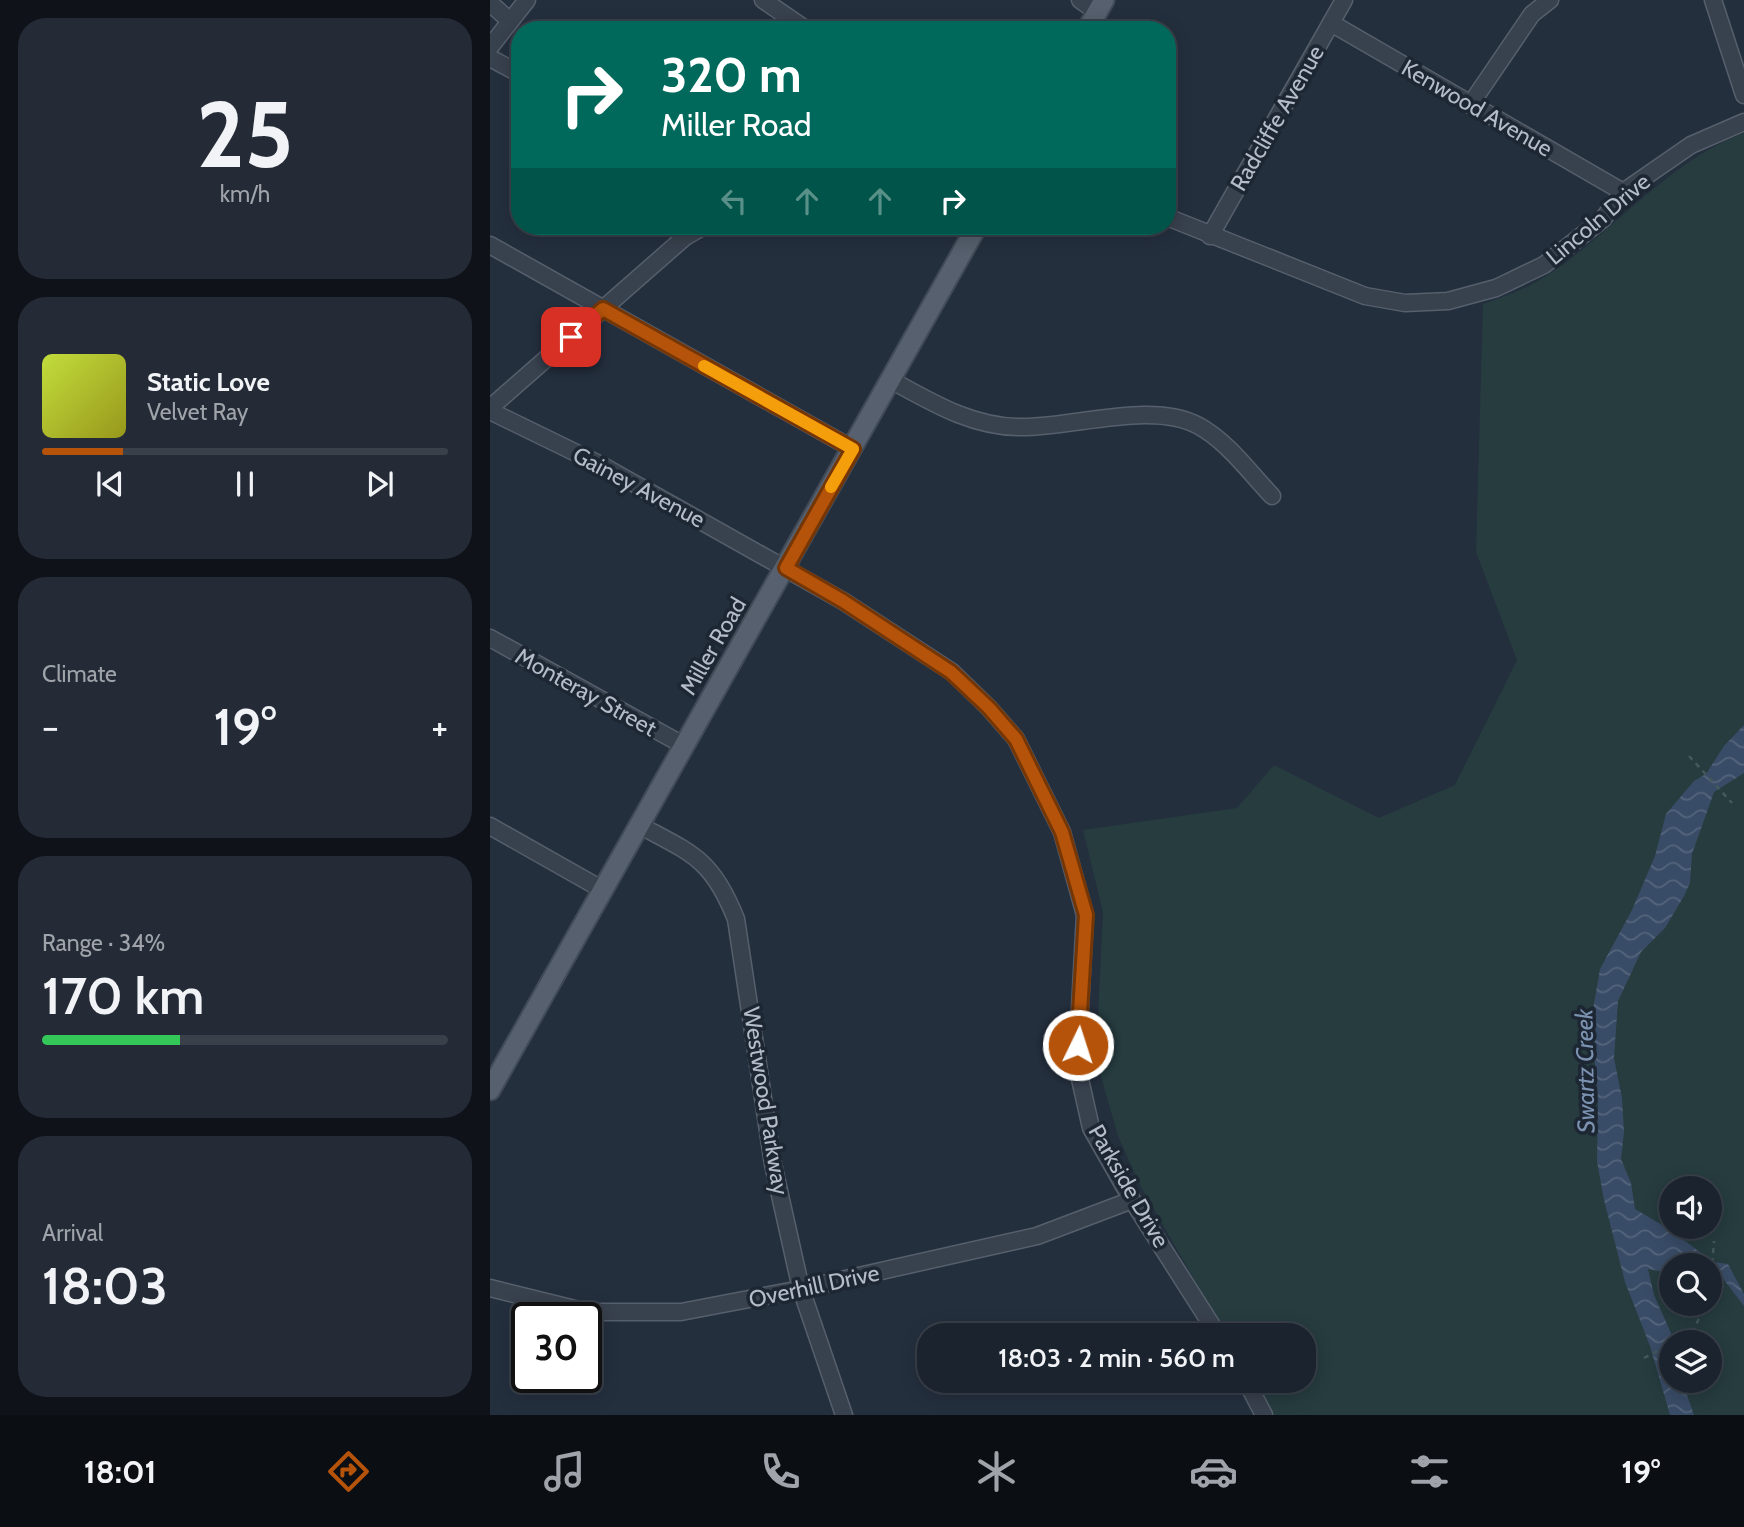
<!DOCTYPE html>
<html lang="en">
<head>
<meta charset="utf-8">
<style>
  body { margin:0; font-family:Cabin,sans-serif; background:#242b36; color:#f1f3f6; height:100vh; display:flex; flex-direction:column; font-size:26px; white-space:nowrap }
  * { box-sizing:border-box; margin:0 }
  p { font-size:23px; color:#a0a4aa }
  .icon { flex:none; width:38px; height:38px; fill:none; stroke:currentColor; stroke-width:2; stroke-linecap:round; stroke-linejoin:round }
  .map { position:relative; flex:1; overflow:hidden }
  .side { display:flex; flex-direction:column; gap:18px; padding:18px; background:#0f1319; width:490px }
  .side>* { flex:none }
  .hud { position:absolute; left:21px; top:21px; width:665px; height:214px; border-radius:28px; box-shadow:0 4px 18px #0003,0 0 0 2px #39404a; background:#00695c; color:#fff; overflow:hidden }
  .fabs { position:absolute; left:1169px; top:1176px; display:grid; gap:14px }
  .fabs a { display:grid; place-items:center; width:63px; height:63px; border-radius:50%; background:#1b232e; box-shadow:0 4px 18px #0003,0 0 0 2px #39404a; font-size:35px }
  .speed { position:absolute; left:21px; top:1302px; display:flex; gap:14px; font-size:35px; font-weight:700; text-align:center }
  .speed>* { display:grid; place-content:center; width:91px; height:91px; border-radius:50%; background:#1b232e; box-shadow:0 4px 18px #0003,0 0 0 2px #39404a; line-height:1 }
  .speed .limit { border:4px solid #111; border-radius:10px; background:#fff; color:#111 }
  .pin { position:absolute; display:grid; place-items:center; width:60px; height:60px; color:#fff; margin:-30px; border-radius:14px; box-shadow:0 4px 10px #0006 }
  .me { position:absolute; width:77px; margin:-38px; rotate:4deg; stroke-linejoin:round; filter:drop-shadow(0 0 5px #0008) }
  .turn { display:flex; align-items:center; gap:24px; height:147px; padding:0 35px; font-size:32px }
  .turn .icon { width:91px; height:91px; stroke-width:2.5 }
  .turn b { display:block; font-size:49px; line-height:60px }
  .lanes { display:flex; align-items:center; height:66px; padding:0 35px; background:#0003; justify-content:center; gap:35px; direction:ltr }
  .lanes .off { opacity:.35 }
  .big { font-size:52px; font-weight:600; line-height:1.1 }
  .side .widget { flex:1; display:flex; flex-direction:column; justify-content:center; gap:10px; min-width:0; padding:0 24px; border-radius:28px; background:#242b36 }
  .side .dial { align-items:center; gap:0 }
  .dial b { font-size:91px; line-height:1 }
  .song { display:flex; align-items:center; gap:21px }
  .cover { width:84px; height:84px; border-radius:10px; background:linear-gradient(135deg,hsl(70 70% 55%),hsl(60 70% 35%)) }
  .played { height:7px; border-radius:4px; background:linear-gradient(90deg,#b45309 20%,#39404a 20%) }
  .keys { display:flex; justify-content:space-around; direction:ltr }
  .heat { display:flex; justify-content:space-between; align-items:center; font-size:38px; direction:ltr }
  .charge { height:10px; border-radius:5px; background:linear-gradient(90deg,#34c759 34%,#39404a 0) }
  .trip { position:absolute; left:427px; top:1323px; width:399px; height:70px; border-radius:28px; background:#1b232e; box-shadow:0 4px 18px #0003,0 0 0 2px #39404a; font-weight:600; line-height:70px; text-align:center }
  .menu { display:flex; height:112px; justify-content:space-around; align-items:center; background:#0b0e12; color:#a0a4aa }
  .menu .icon { width:49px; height:49px }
  .menu .active { color:#b45309 }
  .menu b { font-size:32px; color:#f1f3f6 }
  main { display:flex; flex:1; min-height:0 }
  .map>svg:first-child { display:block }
</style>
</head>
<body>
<main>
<section class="side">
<div class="widget dial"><b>25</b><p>km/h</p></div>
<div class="widget">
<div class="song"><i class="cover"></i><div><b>Static Love</b><p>Velvet Ray</p></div></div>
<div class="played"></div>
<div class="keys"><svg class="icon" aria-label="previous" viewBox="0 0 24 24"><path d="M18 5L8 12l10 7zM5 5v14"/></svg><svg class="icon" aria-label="pause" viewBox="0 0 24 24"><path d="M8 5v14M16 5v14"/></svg><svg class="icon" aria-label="next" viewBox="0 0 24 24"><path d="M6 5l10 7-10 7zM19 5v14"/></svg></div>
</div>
<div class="widget"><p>Climate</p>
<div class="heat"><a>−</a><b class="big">19°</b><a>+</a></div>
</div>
<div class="widget"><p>Range · 34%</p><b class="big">170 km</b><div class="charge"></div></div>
<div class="widget"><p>Arrival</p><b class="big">18:03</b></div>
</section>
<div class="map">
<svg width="1254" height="1415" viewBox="0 0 1254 1415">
  <defs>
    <pattern id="water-waves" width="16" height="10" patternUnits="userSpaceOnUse" patternTransform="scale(1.75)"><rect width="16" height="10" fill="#394c67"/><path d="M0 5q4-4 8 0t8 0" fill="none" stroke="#53647b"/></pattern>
  </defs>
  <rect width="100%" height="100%" fill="#242f3e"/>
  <path fill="#263c3f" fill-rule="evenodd" d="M1254,133V1415H783L764,1381H814V1335H736L650,1185L628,1136L606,1059L613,912L593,830L747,808L784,765L889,818L965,785L1027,660L986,552L993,304C1013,297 1034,290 1053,278C1120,236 1179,160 1254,133ZM1181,1188H1220V1227H1181ZM1181,1265H1220V1304H1181ZM1181,1342H1220V1381H1181Z"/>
  <polygon fill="url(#water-waves)" points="1254,725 1254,773 1224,792 1202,854 1200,883 1194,896 1175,928 1151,952 1128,1001 1124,1058 1132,1098 1134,1132 1131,1159 1141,1183 1145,1209 1179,1229 1223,1262 1238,1264 1254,1294 1254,1306 1231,1276 1220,1276 1220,1265 1181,1265 1181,1273 1158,1269 1164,1295 1185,1342 1181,1342 1181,1381 1196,1381 1196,1392 1204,1415 1180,1415 1160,1346 1135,1282 1114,1200 1107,1161 1108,1098 1101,1021 1110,969 1142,910 1165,856 1176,814 1204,781 1216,774 1234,746"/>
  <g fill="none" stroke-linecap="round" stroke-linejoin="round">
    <g stroke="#565f6c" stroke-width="19">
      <g id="minor">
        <polyline points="273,0 317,30"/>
        <polyline points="590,0 607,12"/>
        <polyline points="1223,0 1254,95"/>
        <polyline points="0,3 20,21"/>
        <polyline points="841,23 1133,192"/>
        <polyline points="0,47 37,0"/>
        <polyline points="0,58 30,74"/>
        <polyline points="980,105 1042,14 1060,0"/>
        <polyline points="677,217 875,296 915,303 958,301 1006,288 1054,265 1113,219 1133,192 1201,145 1254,122"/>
        <polyline points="720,236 854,0"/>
        <polyline points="0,245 363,449"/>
        <path d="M401,380C441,402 482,427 530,427C582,428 663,400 709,426C738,442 760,473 782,496"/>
        <polyline points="0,408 195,237 214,226"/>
        <polyline points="0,411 113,466 353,601 462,672 499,708 526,739 572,832 595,915 588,1045 590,1079 601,1128 642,1200 728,1335"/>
        <polyline points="0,638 193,745"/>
        <path d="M149,825C203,854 222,859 246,919L283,1164L311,1289L354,1415"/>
        <polyline points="0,826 113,890"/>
        <polyline points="0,1288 97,1312 191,1312 311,1289 547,1236 642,1200"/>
        <polyline points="756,1381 774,1415"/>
      </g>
    </g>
    <g stroke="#414a57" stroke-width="23">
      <g id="major">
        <polyline points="597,30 614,0"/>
        <polyline points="0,1090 487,226"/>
      </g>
    </g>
    <g stroke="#44595c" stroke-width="2.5" stroke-dasharray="5 5" stroke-linecap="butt">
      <polyline points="1199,756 1242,803"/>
      <polyline points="1220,1293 1224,1241"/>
      <polyline points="1184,1342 1204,1329 1216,1304"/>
      <polyline points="1154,1358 1181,1344"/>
    </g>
    <use href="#minor" stroke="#38414e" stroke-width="16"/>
    <use href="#major" stroke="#56606e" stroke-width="19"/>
  </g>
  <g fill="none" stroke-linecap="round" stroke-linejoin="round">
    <g stroke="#753606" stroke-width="18">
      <polyline id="route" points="81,337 113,309 363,449 296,568 353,601 461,672 499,708 526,739 572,832 596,915 588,1045"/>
    </g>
    <use href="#route" stroke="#b45309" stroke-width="12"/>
    <polyline stroke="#f59e0b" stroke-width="12" points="214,366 363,449 341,487"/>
  </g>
  <g text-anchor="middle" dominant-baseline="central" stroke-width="7" stroke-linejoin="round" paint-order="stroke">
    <g font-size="23" fill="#b4bcc9" stroke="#1d2633">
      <text transform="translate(987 108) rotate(30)">Kenwood Avenue</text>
      <text transform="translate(787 118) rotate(-60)">Radcliffe Avenue</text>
      <text transform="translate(1108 219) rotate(-40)">Lincoln Drive</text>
      <text transform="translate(149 487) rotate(28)">Gainey Avenue</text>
      <text transform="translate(223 646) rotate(-60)">Miller Road</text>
      <text transform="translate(96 692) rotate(29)">Monteray Street</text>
      <text transform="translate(276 1101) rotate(81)">Westwood Parkway</text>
      <text transform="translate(639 1186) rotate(60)">Parkside Drive</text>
      <text transform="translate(324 1286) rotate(-12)">Overhill Drive</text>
    </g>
    <g font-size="24" font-style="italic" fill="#7c92b1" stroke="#1d2633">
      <text transform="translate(1095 1071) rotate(-91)">Swartz Creek</text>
    </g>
  </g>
</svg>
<div class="fabs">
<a><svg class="icon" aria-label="sound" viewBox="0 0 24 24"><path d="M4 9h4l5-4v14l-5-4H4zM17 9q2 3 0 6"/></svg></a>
<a><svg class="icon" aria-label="search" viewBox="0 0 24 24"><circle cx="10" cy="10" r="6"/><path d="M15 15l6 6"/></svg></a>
<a><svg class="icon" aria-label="layers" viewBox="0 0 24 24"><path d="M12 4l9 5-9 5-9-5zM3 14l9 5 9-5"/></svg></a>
</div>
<div class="speed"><div class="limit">30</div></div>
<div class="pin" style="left:81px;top:337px;background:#d93025"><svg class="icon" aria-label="arrive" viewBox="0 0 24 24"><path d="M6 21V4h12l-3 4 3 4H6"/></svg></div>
<svg class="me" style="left:588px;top:1045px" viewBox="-20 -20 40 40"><circle r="17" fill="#b45309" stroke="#fff" stroke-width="3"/><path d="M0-11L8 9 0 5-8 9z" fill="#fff"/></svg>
<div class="trip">18:03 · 2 min · 560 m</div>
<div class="hud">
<div class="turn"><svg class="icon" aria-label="right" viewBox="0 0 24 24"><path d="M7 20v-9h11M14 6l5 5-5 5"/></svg><div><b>320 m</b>Miller Road</div></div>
<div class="lanes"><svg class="icon off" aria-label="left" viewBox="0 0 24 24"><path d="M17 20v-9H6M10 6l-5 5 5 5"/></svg><svg class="icon off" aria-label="ahead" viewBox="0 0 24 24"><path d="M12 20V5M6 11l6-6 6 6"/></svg><svg class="icon off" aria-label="ahead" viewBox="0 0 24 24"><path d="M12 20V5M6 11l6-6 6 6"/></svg><svg class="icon" aria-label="right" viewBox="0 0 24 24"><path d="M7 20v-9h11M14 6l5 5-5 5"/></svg></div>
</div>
</div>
</main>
<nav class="menu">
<b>18:01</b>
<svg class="icon active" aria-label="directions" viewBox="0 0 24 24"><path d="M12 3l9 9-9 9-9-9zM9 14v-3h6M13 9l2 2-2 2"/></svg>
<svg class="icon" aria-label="music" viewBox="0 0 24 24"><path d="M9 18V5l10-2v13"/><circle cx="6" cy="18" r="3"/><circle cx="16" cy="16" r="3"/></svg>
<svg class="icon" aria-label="phone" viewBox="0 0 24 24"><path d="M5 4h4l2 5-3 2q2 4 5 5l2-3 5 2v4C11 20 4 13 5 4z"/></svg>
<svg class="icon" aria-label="climate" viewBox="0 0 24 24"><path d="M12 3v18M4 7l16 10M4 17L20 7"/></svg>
<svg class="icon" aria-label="car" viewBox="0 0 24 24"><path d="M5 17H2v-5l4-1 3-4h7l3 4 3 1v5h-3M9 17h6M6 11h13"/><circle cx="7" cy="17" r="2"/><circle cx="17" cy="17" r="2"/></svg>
<svg class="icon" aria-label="filters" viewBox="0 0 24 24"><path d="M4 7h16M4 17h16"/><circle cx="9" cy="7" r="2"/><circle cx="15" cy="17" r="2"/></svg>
<b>19°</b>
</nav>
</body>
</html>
